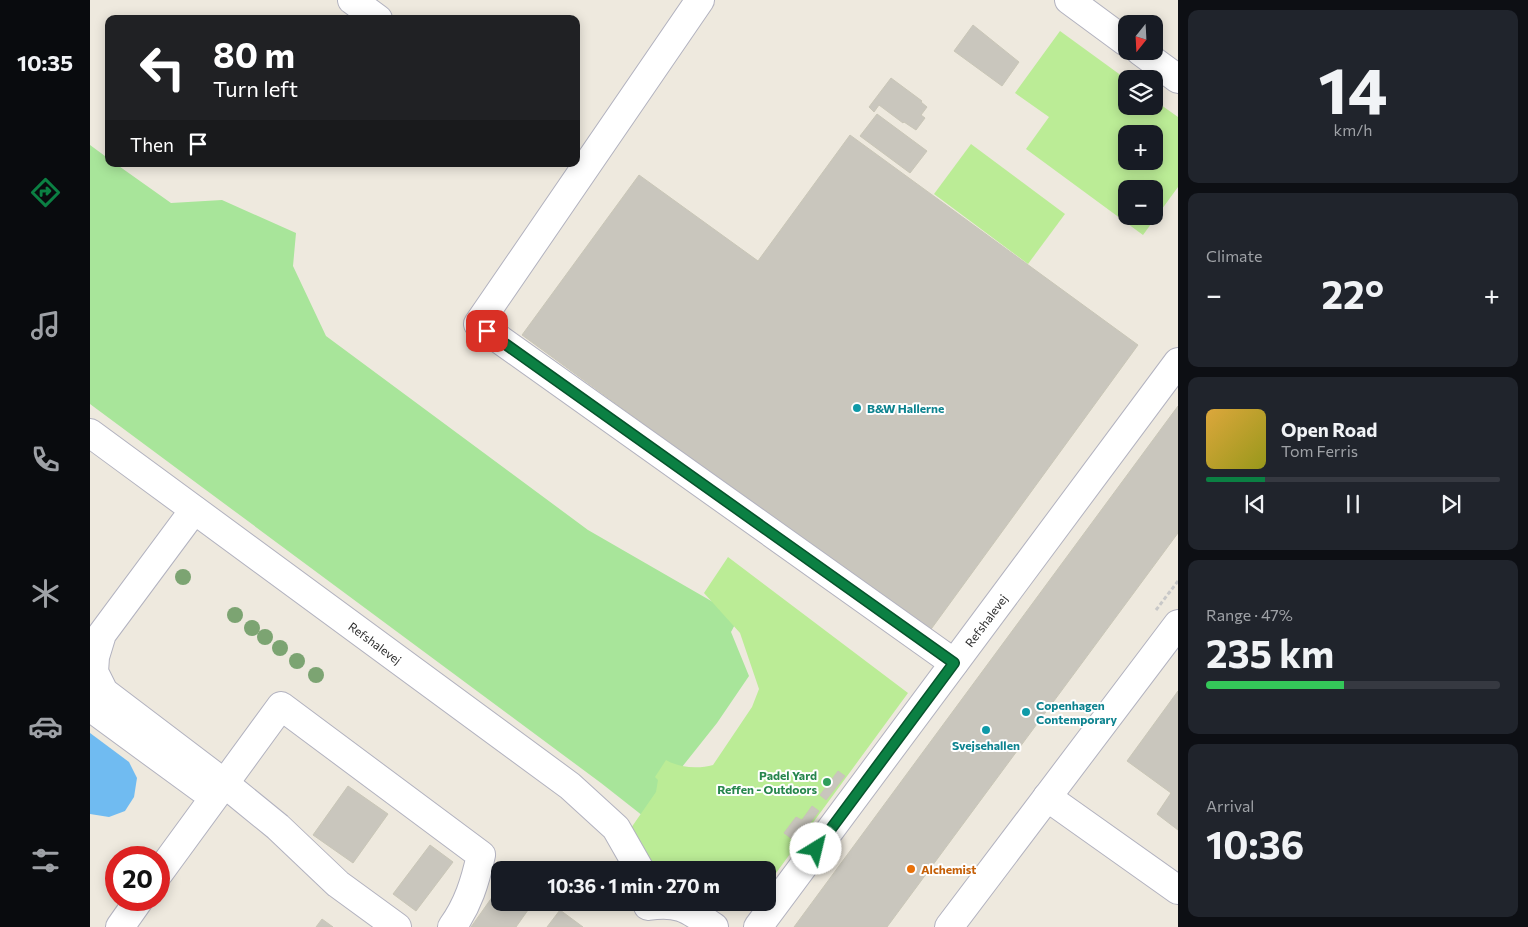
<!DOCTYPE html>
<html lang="en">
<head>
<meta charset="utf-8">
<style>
  body { margin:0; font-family:Commissioner,sans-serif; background:#20242c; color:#f1f3f6; height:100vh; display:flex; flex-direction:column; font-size:19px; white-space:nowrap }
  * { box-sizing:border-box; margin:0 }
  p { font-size:16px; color:#9ea1a6 }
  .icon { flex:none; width:28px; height:28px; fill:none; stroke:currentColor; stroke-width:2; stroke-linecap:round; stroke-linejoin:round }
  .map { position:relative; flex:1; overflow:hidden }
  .side { display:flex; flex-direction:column; gap:10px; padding:10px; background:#0d0f14; width:350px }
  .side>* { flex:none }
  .hud { position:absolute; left:15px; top:15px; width:475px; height:152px; border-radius:10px; box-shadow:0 2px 12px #0003; background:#202124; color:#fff; overflow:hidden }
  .needle { width:32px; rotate:198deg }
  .tools { position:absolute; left:1028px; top:15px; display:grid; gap:10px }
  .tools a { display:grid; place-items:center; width:45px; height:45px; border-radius:10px; background:#171b24; box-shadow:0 2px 12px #0003; font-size:25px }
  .speed { position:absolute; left:15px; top:846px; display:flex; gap:10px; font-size:25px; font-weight:700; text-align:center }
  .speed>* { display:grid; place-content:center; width:65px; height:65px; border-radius:50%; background:#171b24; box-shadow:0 2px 12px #0003; line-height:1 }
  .speed .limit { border:8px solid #d22; background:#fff; color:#111 }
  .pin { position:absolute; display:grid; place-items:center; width:42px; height:42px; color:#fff; margin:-21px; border-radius:10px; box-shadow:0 2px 8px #0006 }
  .me { position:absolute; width:55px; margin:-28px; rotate:36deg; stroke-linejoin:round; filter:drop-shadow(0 0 4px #0008) }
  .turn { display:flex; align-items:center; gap:18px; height:105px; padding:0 25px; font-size:22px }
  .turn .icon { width:65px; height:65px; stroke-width:2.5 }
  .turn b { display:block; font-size:35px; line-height:42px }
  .then { display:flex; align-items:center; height:48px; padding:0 25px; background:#0003; gap:10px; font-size:19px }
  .big { font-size:38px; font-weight:700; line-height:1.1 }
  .side .widget { flex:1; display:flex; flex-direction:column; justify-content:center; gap:8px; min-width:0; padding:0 18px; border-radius:10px; background:#20242c }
  .side .dial { align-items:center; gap:0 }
  .dial b { font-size:65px; line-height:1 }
  .song { display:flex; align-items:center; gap:15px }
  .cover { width:60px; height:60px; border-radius:8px; background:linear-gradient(135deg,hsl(40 70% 55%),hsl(60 70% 35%)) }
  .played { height:5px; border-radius:2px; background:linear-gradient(90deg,#0b8043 20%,#363941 20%) }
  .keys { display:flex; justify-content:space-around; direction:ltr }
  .heat { display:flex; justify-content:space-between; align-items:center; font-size:28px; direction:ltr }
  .charge { height:8px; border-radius:4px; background:linear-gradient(90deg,#34c759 47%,#363941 0) }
  .trip { position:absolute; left:401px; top:861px; width:285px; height:50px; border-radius:10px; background:#171b24; box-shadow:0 2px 12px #0003; font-weight:700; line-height:50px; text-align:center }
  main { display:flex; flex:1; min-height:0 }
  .dock { display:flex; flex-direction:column; width:90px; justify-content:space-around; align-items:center; background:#090b0e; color:#9ea1a6 }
  .dock .icon { width:35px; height:35px }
  .dock .current { color:#0b8043 }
  .dock b { font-size:22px; color:#f1f3f6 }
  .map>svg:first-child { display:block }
</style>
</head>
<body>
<main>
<nav class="dock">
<b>10:35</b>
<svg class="icon current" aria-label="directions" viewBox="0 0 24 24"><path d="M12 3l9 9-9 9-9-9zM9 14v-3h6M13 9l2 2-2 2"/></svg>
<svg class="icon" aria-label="music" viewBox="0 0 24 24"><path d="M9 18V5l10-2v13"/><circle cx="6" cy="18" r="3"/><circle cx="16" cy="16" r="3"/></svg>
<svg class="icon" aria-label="phone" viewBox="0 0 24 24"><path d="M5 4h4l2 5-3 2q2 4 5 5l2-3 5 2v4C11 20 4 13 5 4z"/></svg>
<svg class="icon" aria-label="climate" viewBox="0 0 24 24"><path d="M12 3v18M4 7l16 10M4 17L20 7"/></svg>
<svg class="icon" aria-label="car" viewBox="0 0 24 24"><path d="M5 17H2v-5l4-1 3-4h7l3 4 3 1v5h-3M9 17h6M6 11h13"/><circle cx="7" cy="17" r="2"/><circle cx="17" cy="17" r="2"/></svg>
<svg class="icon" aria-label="filters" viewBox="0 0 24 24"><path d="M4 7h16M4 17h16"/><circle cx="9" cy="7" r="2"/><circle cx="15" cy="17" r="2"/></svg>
</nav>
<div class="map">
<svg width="1088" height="927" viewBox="0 0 1088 927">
  <rect width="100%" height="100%" fill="#eee9de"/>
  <polygon fill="#a8e59a" points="0,145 19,159 19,164 26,164 81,203 132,200 206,233 203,266 236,336 498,530 649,617 641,632 659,676 627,723 553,816 511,783 0,404"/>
  <g fill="#bbec96" fill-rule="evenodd">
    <path d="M970,31L1036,79V106H1064V100L1088,117V187L1053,235L936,149L959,117L925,93ZM1036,134H1064V161H1036ZM1036,189H1064V216H1036Z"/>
    <polygon points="881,144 975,214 938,264 844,194"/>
    <path d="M638,557L818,693L678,884V870H566L541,828L566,792L568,780L565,777L576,760C589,768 609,769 623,765L662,707L669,689L650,633L614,593Z"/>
  </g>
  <polygon fill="#70bbf1" points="0,733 39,762 47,778 44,797 35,811 19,817 0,814"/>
  <g fill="#c9c6bd" stroke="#c9c6b7">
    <polygon points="883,25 929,62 912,86 864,51"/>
    <polygon points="801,78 832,101 831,102 837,107 831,115 835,118 826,130 814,122 813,123 789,105 784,112 779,107"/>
    <polygon points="787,114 837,151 820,173 770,136"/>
    <polygon points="760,135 1048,345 839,632 432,335 549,175 668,261"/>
    <polygon points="1088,406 1088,533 797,927 704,927"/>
    <polygon points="1088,691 1088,830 1067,814 1081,793 1037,761"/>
    <polygon points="748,771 755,776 736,800 730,795"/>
    <polygon points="258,786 298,814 263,863 223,835"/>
    <polygon points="722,806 729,811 706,842 694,833 706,817 712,820"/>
    <polygon points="340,845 363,862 326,911 303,894"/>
    <polygon points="410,886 410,902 443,903 426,927 381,927"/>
    <polygon points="470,910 493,927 457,927"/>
    <polygon points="232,919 243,927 226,927"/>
  </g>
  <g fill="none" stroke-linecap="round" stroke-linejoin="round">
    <g stroke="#b2b2bf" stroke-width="30">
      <g id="minor">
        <polyline points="262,0 288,19"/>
        <polyline points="610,0 388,324 864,663"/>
        <polyline points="979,0 1036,42"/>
        <polyline points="1050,51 1088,79"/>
        <path id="s1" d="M0,433L480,786L526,828L550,870"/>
        <polyline points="104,510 12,634 5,657 4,672 14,692 134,783 188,827 248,884 307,927"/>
        <polyline points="0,707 112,789"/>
        <polyline points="957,797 1088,890"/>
        <path d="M69,873L191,706L391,855C385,882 378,905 362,927"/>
        <path d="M558,906C590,901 599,910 624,927"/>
        <polyline points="30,927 49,900"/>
        <path id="s2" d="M668,927L1088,362"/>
        <polyline points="859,927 1088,624"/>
      </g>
    </g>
    <polyline stroke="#c8c8c8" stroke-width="3" stroke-dasharray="4 2.5" stroke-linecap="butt" points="1066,610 1088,581"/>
    <use href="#minor" stroke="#fff" stroke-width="28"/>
  </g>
  <g fill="#7ca472">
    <circle cx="93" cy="577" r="8"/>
    <circle cx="145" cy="615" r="8"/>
    <circle cx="162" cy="628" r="8"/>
    <circle cx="175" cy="637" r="8"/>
    <circle cx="190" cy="648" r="8"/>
    <circle cx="207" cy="661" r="8"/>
    <circle cx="226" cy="675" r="8"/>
  </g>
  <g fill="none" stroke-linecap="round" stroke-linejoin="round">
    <g stroke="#07532c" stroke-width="12">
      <polyline id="route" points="397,331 864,663 726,849"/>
    </g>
    <use href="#route" stroke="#0b8043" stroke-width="9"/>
  </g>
  <g fill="#0f9aa8" stroke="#fff" stroke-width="2">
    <circle cx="767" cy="408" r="5"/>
    <circle cx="936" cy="712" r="5"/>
    <circle cx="896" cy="730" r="5"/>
  </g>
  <circle fill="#2e9e5b" stroke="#fff" stroke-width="2" cx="737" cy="782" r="5"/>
  <circle fill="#e8710a" stroke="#fff" stroke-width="2" cx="821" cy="869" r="5"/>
  <g text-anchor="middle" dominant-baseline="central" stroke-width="4" stroke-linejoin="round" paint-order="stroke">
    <g font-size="12" font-weight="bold" fill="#0d838f" stroke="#fff" text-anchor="start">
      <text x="777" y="408">B&amp;W Hallerne</text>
      <text x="946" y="705">Copenhagen<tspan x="946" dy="14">Contemporary</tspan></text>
      <text x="896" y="745" text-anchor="middle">Svejsehallen</text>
    </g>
    <g font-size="12" fill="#2c2c2c" stroke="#fff">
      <text stroke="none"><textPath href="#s2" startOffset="382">Refshalevej</textPath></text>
      <text stroke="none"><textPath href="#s1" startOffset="354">Refshalevej</textPath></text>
    </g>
    <g font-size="12" font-weight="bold" fill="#27864d" stroke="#fff" text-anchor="end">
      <text x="727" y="775">Padel Yard<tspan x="727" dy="14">Reffen - Outdoors</tspan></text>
    </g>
    <g font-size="12" font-weight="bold" fill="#c56008" stroke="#fff" text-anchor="start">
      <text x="831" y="869">Alchemist</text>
    </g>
  </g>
</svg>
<div class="tools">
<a><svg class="needle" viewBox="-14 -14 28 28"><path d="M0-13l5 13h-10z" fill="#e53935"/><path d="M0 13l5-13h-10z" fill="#9ea1a6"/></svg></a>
<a><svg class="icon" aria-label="layers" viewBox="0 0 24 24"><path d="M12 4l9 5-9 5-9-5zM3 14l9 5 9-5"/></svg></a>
<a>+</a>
<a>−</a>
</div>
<div class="speed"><div class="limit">20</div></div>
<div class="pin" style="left:397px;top:331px;background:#d93025"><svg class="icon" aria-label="arrive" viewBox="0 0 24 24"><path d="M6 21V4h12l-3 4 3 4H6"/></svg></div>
<svg class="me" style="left:726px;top:849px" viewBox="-20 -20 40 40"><circle r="19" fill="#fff"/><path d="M0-13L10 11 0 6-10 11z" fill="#0b8043"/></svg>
<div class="trip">10:36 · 1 min · 270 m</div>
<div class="hud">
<div class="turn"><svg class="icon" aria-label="left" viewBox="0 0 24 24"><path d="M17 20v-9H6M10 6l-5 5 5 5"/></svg><div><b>80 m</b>Turn left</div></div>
<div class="then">Then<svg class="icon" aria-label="arrive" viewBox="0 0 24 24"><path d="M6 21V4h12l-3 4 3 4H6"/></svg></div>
</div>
</div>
<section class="side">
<div class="widget dial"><b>14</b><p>km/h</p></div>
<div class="widget"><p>Climate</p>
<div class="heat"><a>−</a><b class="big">22°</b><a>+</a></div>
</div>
<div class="widget">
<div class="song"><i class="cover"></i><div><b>Open Road</b><p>Tom Ferris</p></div></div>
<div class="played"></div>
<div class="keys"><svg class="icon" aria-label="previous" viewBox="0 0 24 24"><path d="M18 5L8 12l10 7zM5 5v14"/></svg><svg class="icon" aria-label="pause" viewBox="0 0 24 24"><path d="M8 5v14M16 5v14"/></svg><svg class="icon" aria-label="next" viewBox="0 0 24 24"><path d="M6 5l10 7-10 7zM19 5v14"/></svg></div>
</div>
<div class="widget"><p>Range · 47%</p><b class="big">235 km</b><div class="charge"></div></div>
<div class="widget"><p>Arrival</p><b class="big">10:36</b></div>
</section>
</main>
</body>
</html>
